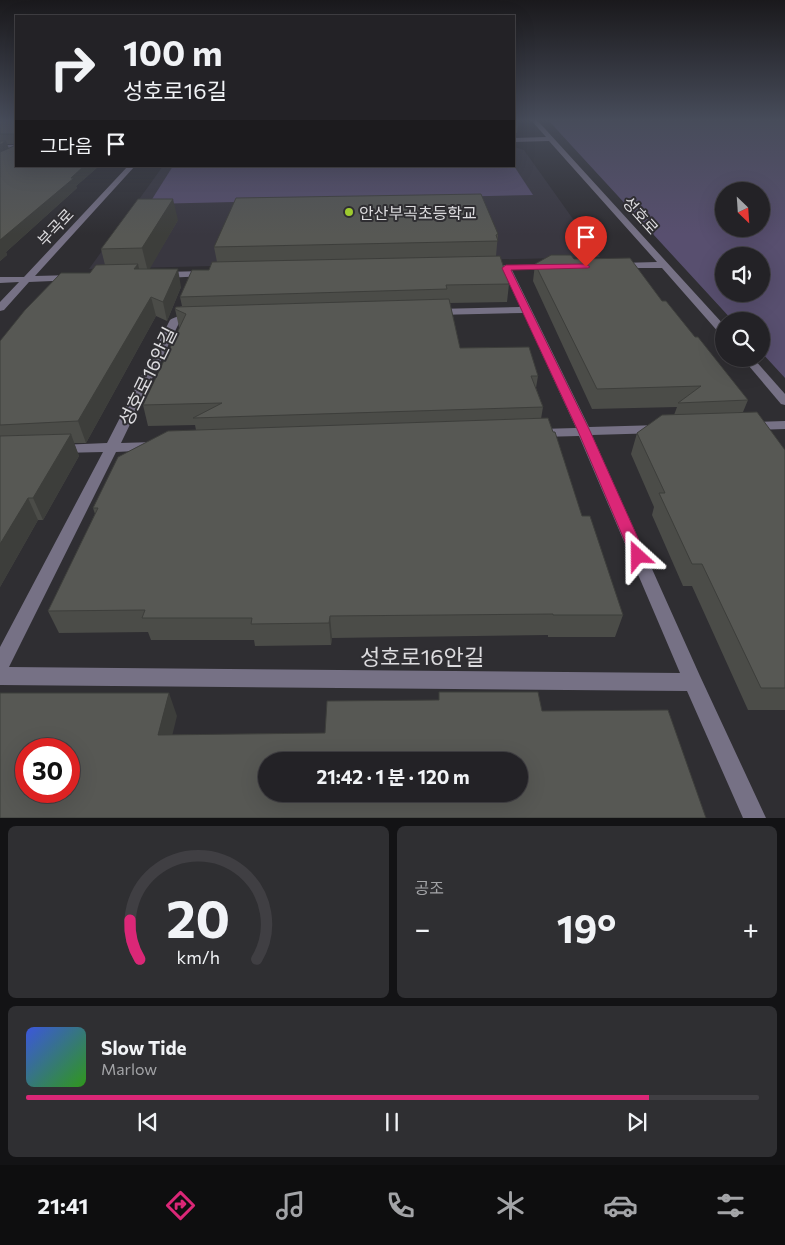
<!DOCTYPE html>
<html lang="ko">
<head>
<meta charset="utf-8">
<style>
  body { margin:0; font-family:Commissioner,"Noto Sans KR",sans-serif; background:#2f2f32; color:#f1f3f6; height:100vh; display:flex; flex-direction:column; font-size:19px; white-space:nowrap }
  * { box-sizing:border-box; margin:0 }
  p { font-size:16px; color:#a3a4a7 }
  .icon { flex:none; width:28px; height:28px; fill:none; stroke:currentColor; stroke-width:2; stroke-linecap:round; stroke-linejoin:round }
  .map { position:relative; height:818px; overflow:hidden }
  .sheet { display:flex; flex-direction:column; gap:8px; padding:8px; background:#131315; flex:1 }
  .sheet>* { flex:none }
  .top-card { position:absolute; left:15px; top:15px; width:500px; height:152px; border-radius:0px; box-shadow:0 5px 20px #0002,0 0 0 1px #403f43; background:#232226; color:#f1f3f6; overflow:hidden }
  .needle { width:32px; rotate:155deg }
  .tools { position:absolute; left:715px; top:182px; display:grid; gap:10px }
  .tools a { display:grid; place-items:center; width:55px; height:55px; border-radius:50%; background:#232226; box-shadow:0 5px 20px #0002,0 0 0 1px #403f43; font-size:25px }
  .speed { position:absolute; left:15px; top:738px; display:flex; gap:10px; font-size:25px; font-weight:700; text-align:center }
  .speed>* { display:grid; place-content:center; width:65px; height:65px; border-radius:50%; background:#232226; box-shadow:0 5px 20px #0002,0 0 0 1px #403f43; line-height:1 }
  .speed .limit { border:8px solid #d22; background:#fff; color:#111 }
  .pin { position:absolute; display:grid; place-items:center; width:42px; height:42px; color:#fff; margin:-51px -21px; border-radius:50% 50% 50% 0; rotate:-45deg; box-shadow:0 0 5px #0007 }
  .pin .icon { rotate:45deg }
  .me { position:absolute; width:55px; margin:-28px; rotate:336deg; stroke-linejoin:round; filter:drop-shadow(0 0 4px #0008) }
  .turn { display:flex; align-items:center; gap:18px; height:105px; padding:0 25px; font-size:22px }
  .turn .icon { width:65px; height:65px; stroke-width:2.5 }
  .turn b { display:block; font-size:35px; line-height:42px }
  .then { display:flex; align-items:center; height:48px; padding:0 25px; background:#0003; gap:10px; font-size:19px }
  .big { font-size:38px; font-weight:700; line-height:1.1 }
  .sheet .widget { flex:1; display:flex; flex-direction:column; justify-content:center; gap:8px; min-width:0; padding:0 18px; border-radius:8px; background:#2f2f32 }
  .sheet .dial { align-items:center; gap:0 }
  .dial svg { height:130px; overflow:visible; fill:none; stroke:#403f43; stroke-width:7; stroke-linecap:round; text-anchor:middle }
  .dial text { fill:#f1f3f6; stroke:none }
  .song { display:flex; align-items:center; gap:15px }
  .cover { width:60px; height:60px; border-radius:8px; background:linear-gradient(135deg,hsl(230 70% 55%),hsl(110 70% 35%)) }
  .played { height:5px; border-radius:2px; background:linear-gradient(90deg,#db2777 85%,#403f43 85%) }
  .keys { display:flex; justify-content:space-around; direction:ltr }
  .heat { display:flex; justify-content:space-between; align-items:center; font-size:28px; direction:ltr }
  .sheet .tiles { flex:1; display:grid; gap:8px; grid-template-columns:1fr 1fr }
  .widget:last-child { grid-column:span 2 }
  .trip { position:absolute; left:258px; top:752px; width:270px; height:50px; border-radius:25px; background:#232226; box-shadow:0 5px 20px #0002,0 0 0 1px #403f43; font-weight:700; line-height:50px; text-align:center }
  .dock { display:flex; height:80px; justify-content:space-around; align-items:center; background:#0e0e0f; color:#a3a4a7 }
  .dock .icon { width:35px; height:35px }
  .dock .active { color:#db2777 }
  .dock b { font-size:22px; color:#f1f3f6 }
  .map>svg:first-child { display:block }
</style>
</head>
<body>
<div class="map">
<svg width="785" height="818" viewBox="0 0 785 818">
  <rect width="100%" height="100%" fill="#2f2e32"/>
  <polygon fill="#393740" points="514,147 524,150 600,257 89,269 163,166 514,166"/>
  <g fill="#584f6f" fill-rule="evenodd">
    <path d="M548,120H785V378L761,352V321H733ZM724,191H761V229H724ZM724,256H761V294H724Z"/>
    <polygon points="173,166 514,166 533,195 149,204"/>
  </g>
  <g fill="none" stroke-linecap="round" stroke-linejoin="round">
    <g fill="#767185" fill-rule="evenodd">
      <polygon points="531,120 537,120 724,325 724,335 720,334 662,268 617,268 616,266 620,263 657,262 549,141 514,142 514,138 546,137"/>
      <rect x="0" y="145" width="16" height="4"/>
      <polygon points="128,166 135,166 35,276 73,275 78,278 76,280 29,282 4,310 0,311 0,302 19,282 0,283 0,277 24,277"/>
      <path d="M550,264L554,267L553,269L512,270L589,427L660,425L667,429L660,433L592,435L700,676L766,818H743L687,691L0,685V647L103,452L60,453L55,452L53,449L55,446L60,445L107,443L170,320C176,315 193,314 199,319L198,321L179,323L121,443L155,442L160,443L162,446L160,449L155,450L116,452L9,667L680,673L579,436L540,437L533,433L540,429L576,428L523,313L436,315L431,312L436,309L520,307L503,270L487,271L482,268L484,266Z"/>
      <polygon points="205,271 210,274 208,276 163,278 158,275 163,272"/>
      <polygon points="743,359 754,359 785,394 785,405 781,404"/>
      <polygon points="785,421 785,429 750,430 744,426 750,422"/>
    </g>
  </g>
  <g fill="#4b4c48" fill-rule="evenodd">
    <path d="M0,120H16V166H99L76,186L77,188L6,252L7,255L0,261ZM7,144H14V146L9,148Z"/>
    <polygon points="514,120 518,124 517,133 514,133"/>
    <polygon points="178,220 149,269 181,287 167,321 156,316 86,443 74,443 79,456 43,520 38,520 0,587 0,341 90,273 105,265 101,249"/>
    <polygon points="498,234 496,256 509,284 507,302 450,303 460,348 538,376 536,388 543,407 541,419 623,615 615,637 548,637 548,635 332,638 331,645 255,646 254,640 151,640 148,632 59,633 48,611 95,514 93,508 196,430 195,425 148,426 143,405 180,328 179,327 175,309 182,306 180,297 217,262 214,247"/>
    <polygon points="574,259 695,337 748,400 743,412 785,450 785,710 748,710 692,586 683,586 652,515 654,507 631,454 637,433 674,415 677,407 592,409 533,281 535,264"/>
  </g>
  <g fill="#3d3e3b">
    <polygon points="6,141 9,151 0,157 0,145"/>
    <polygon points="84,166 99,166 76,186 77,188 6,252 7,255 0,261 0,240"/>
    <polygon points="173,199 178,220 148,272 142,248"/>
    <polygon points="138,264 142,282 134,269"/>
    <polygon points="178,269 181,287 167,321 163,302"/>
    <polygon points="151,297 156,316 86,443 78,421"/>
    <polygon points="71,434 79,456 43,520 33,498"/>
    <polygon points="28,498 38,520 0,587 0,544"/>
    <polygon points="330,616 332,638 331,645 329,623"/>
    <polygon points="169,693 177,716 167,757 158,735"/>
  </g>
  <g fill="#575854" stroke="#3d3e3b" fill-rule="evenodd">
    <polygon points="0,120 16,120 16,166 84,166 71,178 74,178 0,240 0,152 14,146 14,134 0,134"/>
    <polygon points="514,120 515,120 518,124 514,124"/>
    <polygon points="0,141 6,141 0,145"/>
    <polygon points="481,194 498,234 496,235 498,241 214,247 236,198"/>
    <polygon points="138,199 173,199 142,248 101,249"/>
    <polygon points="551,255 571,255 574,259 581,259 630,258 662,301 666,301 695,337 698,337 748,400 678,403 701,386 597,389 535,264"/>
    <polygon points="500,256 509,284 446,285 447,289 180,297 192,270 209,270 212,262"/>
    <polygon points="138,264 134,269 178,269 163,302 151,297 78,421 0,425 0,341 25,310 61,273 90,273 96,265"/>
    <polygon points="449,299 460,348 529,347 538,376 531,376 543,407 193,418 222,403 143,405 186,314 175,309 176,307"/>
    <polygon points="757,412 785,450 785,688 761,688 702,564 692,564 659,493 665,493 637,433 662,415"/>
    <polygon points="548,418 553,432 555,432 582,516 590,516 623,615 553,615 553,614 330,616 329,623 251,624 252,618 142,618 145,610 48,611 98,508 93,508 118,457 168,431"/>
    <polygon points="71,434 33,498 28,498 0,544 0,436"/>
    <path d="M439,692H538L542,711L668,710L706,818H0V693H169L158,735L325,733L327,701L439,700ZM26,749H69V791H26ZM266,761H519V794H266Z"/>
  </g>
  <linearGradient id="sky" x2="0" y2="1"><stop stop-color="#1a191c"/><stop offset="0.51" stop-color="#474c5a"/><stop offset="1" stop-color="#474c5a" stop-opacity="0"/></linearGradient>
  <rect width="785" height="235" fill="url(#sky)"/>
  <polygon fill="#db2777" stroke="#8e194d" points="586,264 590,267 588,268 511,270 590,431 646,556 644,560 638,562 633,560 631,556 578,431 502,268 506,265"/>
  <circle fill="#9eca2f" stroke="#2f2e32" stroke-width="2" cx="349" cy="212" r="5"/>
  <g text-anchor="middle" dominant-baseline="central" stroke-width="4" stroke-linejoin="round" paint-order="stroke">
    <g font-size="16" fill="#dcdbde" stroke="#2f2e32" text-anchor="start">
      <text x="359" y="212">안산부곡초등학교</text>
    </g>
    <g font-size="16" fill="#dcdbde" stroke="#2f2e32">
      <text transform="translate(641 215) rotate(48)">성호로</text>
      <text transform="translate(55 227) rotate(-47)">부곡로</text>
    </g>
    <g font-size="19" fill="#dcdbde" stroke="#2f2e32">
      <text transform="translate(147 376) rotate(-64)">성호로16안길</text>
    </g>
    <g font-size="22" fill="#dcdbde" stroke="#2f2e32">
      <text x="422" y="656">성호로16안길</text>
    </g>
  </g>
</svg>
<div class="tools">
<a><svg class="needle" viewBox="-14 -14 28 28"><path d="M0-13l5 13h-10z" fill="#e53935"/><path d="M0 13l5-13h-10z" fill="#a3a4a7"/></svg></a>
<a><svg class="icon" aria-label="sound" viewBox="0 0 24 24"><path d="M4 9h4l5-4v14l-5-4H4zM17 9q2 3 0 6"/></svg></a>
<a><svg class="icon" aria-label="search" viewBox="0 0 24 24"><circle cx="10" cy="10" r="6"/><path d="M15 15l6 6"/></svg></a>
</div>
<div class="speed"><div class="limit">30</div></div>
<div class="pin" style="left:586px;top:267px;background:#d93025"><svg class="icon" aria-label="arrive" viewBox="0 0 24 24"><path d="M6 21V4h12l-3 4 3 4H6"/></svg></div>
<svg class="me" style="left:638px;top:556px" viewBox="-20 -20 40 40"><path d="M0-17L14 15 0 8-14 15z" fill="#db2777" stroke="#fff" stroke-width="4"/></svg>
<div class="trip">21:42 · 1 분 · 120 m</div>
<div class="top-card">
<div class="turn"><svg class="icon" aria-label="right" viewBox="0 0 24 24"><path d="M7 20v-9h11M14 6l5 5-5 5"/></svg><div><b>100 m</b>성호로16길</div></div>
<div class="then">그다음<svg class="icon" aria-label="arrive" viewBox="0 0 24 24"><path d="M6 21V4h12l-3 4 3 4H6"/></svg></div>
</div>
</div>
<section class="sheet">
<div class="tiles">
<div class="widget dial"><svg viewBox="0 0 100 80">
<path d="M14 69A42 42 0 1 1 86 69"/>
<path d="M14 69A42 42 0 0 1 8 45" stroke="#db2777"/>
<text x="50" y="56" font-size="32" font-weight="700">20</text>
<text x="50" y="72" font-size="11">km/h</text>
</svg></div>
<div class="widget"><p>공조</p>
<div class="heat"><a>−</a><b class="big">19°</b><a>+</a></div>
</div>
<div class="widget">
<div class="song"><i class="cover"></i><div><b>Slow Tide</b><p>Marlow</p></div></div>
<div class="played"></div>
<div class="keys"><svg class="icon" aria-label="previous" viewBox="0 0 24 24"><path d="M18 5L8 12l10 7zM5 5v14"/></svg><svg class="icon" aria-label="pause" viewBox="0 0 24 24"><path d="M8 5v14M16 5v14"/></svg><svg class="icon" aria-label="next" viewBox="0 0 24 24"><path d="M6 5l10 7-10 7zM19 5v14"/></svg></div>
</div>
</div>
</section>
<nav class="dock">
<b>21:41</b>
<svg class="icon active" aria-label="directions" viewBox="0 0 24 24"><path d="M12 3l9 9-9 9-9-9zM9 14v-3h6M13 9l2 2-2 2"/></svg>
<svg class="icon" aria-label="music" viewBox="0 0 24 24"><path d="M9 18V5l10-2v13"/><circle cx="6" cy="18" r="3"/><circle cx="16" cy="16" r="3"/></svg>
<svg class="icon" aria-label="phone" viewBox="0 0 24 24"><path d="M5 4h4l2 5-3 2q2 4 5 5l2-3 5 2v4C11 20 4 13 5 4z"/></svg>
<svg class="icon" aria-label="climate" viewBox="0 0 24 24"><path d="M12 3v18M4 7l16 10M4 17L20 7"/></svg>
<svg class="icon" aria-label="car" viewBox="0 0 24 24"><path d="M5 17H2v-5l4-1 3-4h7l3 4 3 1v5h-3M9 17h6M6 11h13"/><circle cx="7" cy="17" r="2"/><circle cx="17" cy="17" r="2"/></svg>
<svg class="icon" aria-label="filters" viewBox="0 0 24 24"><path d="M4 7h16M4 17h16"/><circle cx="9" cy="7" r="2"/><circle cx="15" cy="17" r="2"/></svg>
</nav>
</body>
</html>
